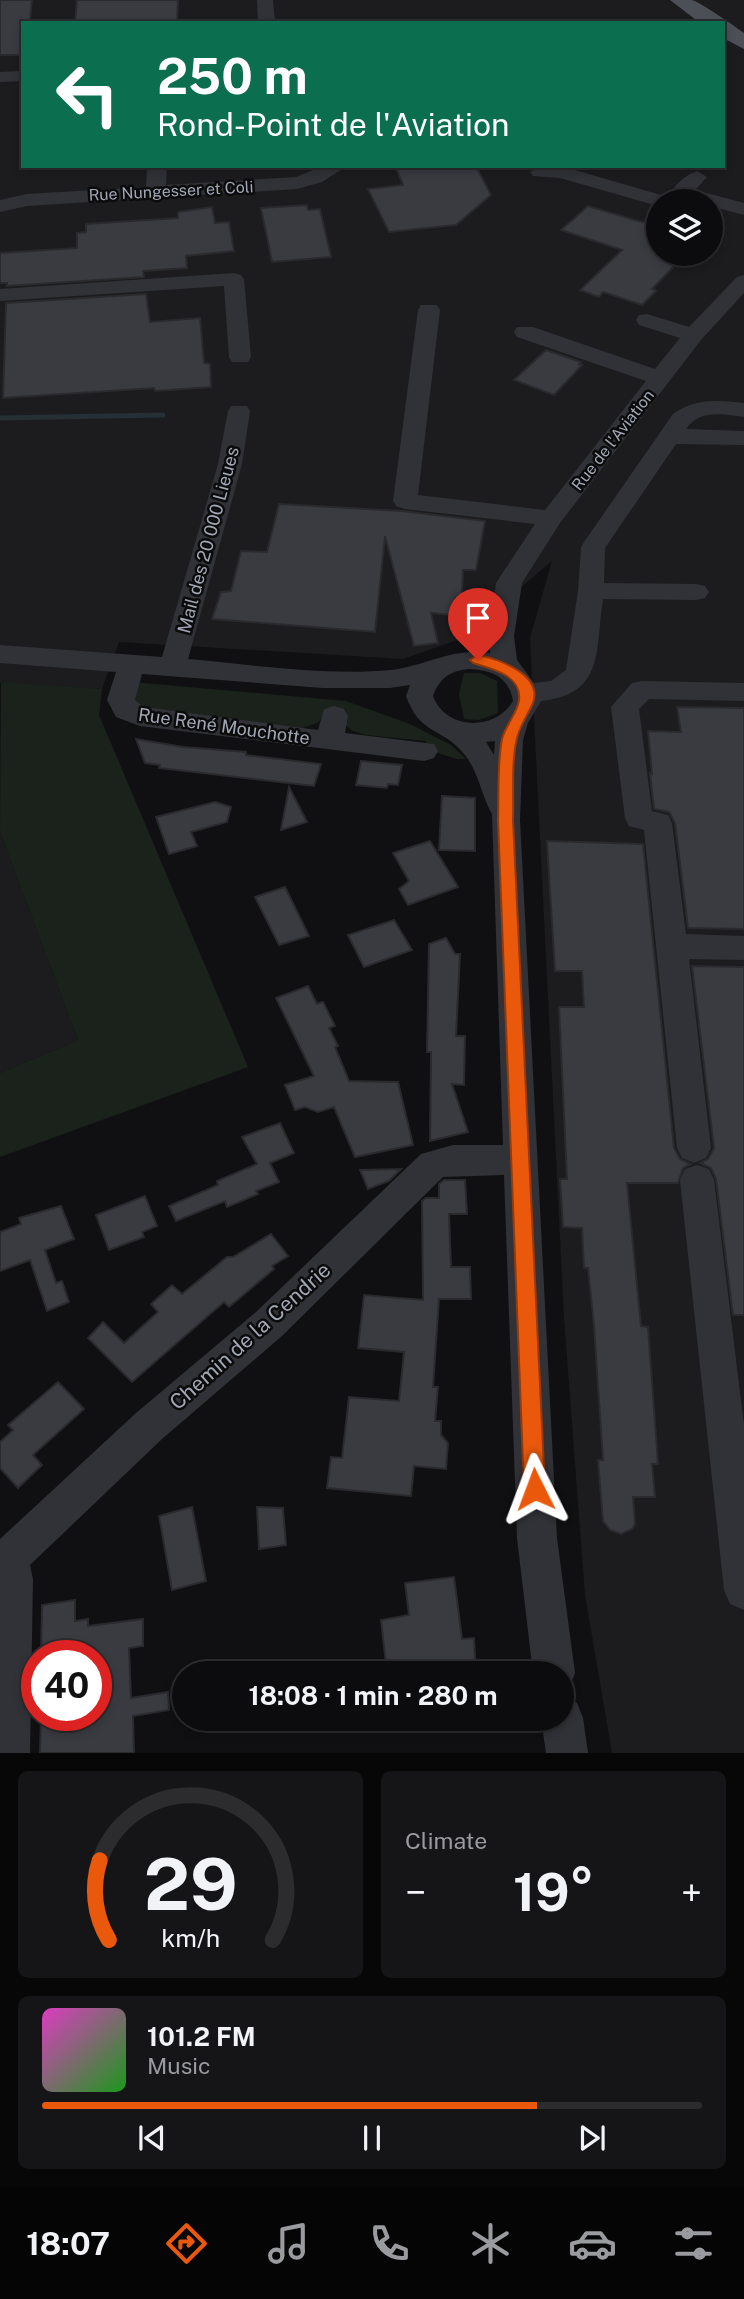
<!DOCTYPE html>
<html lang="en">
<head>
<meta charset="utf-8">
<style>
  body { margin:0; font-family:"Public Sans",sans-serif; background:#151517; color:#f1f3f6; height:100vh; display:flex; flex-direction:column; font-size:26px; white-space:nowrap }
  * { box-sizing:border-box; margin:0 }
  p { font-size:23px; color:#9a9b9e }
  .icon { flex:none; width:38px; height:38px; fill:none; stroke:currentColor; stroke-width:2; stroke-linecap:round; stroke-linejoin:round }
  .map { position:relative; height:1753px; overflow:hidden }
  .side { display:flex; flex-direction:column; gap:18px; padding:18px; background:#070708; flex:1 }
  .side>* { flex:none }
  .top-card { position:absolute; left:21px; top:21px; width:704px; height:147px; border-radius:0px; box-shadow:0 4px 10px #0003,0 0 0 2px #2c2c2e; background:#0b6e4f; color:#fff; overflow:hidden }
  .buttons { position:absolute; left:646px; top:189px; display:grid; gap:14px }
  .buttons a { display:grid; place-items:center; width:77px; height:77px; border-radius:50%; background:#0c0c0e; box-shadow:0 4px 10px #0003,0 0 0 2px #2c2c2e; font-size:35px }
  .speed { position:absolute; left:21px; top:1640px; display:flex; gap:14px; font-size:35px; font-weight:700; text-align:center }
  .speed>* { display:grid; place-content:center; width:91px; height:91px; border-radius:50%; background:#0c0c0e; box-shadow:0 4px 10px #0003,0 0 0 2px #2c2c2e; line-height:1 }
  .speed .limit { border:10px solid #d22; background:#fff; color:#111 }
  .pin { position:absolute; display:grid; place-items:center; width:60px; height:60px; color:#fff; margin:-72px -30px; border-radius:50% 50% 50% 0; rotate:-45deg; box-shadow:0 0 7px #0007 }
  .pin .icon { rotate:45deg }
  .me { position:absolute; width:77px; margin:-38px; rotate:357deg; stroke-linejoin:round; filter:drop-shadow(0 0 5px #0008) }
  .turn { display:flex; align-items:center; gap:24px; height:147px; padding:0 21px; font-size:32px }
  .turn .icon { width:91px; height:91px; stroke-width:2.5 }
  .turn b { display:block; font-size:49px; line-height:60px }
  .big { font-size:52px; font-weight:700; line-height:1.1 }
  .side .card { flex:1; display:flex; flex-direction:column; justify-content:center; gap:10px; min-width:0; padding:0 24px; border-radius:10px; background:#151517 }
  .side .dial { align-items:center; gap:0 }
  .dial svg { height:182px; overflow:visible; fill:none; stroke:#2c2c2e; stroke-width:7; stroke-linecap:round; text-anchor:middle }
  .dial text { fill:#f1f3f6; stroke:none }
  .song { display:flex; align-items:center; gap:21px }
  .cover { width:84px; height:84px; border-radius:10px; background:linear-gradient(135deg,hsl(310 70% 55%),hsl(120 70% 35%)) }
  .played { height:7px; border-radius:4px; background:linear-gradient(90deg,#ea580c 75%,#2c2c2e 75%) }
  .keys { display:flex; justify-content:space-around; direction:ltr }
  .heat { display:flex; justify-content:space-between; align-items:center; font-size:38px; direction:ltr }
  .side .tiles { flex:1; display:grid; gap:18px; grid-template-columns:1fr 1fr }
  .card:last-child { grid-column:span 2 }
  .trip { position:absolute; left:172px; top:1661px; width:402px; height:70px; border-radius:35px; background:#0c0c0e; box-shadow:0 4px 10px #0003,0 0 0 2px #2c2c2e; font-weight:700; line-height:70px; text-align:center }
  .dock { display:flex; height:112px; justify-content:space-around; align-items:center; background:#050506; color:#9a9b9e }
  .dock .icon { width:49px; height:49px }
  .dock .on { color:#ea580c }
  .dock b { font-size:32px; color:#f1f3f6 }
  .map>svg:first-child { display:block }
</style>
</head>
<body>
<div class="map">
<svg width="744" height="1753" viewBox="0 0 744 1753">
  <rect width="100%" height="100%" fill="#101012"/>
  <g fill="#1c1c1f" fill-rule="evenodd">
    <path d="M0,0H744V1753H612L585,1595L564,1318L530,638L552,561L460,639L403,659L119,642L102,689L0,683ZM23,23H723V166H23ZM658,201H710V254H658Z"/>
    <polygon points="0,832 78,1040 0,1073"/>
  </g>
  <g fill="#1a221b">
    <polygon points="464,673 480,673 497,681 498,713 479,720 464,719 459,694"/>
    <polygon points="1,682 102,689 99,715 248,1067 0,1157 0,1073 78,1040 0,832"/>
    <polygon points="132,682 346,701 410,724 451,745 466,759 457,759 425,749 426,741 366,735 351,730 346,725 346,710 326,708 319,722 303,728 139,707 128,690"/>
  </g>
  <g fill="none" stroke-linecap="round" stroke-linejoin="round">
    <polyline stroke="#252f36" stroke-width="5" points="0,418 163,415"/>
  </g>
  <g fill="#3a3b40" stroke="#2a2a2e" stroke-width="2">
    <polygon points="0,0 32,0 30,21 23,21 23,55 0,55"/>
    <polygon points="77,0 178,0 177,23 75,23"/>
    <polygon points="395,166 476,166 491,195 456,225 389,232 368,189 403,185"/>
    <polygon points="307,205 308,210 320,209 331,257 272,262 261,208"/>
    <polygon points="588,206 638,221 658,224 658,254 686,254 652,289 656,291 642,305 603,292 599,297 580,290 622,250 561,230"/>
    <polygon points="212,207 215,223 229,222 234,251 186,256 187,268 143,271 144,277 7,286 7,283 0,283 0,253 77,248 77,233 86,232 86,224 178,218 178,212"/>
    <polygon points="146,294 150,322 200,318 204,363 210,364 211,387 155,391 154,388 3,398 6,303"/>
    <polygon points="546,350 581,362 579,364 582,365 554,395 514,380"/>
    <polygon points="279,504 402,511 485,521 476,570 463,570 461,616 431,613 438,643 414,646 385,536 375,632 212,619 221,592 231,591 241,551 267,552"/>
    <polygon points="677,707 744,708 744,929 688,928 675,823 669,812 654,809 650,773 652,774 648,731 681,732"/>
    <polygon points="136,739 183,747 246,752 246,755 321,764 314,786 159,768 160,765 145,763"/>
    <polygon points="361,761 402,765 398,785 388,784 387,788 356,785"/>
    <polygon points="289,787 307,822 281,830"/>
    <polygon points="442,796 475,798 475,851 439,850"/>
    <polygon points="215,802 231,807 227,822 191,832 197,846 169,854 156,817"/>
    <polygon points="430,841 458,887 408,905 399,889 409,881 393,853"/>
    <polygon points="547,841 643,844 674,1148 680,1159 691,1164 683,1168 678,1183 627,1183 641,1326 648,1327 658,1464 652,1464 655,1497 633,1497 635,1524 632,1529 621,1534 610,1530 603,1521 598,1460 603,1460 594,1326 588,1268 584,1268 582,1228 563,1227 560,1179 567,1179 559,1007 584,1007 582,971 555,971"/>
    <polygon points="285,887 309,936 279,945 255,897"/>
    <polygon points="394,920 412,950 364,967 348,935"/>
    <polygon points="446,938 455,954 460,954 456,1036 465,1036 464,1085 452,1084 468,1132 430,1141 431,1052 427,1052 429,944"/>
    <polygon points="692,966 744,967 744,1315 733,1315 716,1179 711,1168 700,1163 708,1159 714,1148"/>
    <polygon points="308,986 317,1004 323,1002 335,1026 329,1028 338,1046 335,1047 349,1081 398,1082 413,1145 355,1157 334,1107 318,1112 305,1107 295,1110 285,1085 314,1076 276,998"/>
    <polygon points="280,1123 294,1153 270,1163 279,1182 256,1191 258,1194 227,1207 225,1201 176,1221 169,1206 218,1185 217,1181 257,1164 242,1137"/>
    <polygon points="401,1169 389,1181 368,1189 360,1170"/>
    <polygon points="444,1180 465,1180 467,1214 449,1214 451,1267 470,1267 471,1299 439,1299 433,1387 438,1387 435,1421 441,1421 441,1435 448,1443 446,1469 414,1466 411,1496 327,1488 331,1457 342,1458 349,1397 399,1401 404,1352 358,1348 364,1295 423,1300 422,1201 426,1198 439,1198 439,1184"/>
    <polygon points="145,1196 157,1226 142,1232 144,1237 109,1250 96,1215"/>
    <polygon points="61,1206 74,1239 45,1250 56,1283 62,1281 69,1302 47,1311 30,1260 0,1271 0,1232 21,1224 19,1218"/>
    <polygon points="271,1234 288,1256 272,1266 274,1269 229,1307 224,1302 132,1382 88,1338 103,1322 124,1343 158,1312 151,1304 172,1285 182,1294 227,1257 233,1257"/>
    <polygon points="58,1382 84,1409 33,1455 42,1465 18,1488 0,1468 0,1442 13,1430 8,1425"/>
    <polygon points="192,1507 206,1581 172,1590 159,1516"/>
    <polygon points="257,1507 283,1508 286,1545 259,1549"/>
    <polygon points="454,1577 462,1639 474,1638 476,1673 387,1673 381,1620 409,1615 405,1583"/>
    <polygon points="75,1600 75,1621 88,1619 88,1626 143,1619 143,1646 129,1648 131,1698 168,1692 169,1710 133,1716 134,1753 40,1753 41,1715 102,1715 102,1678 96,1679 96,1656 41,1656 42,1605"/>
  </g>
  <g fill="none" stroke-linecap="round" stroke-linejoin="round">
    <g fill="#313237" fill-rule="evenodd">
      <polygon points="257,0 273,0 275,23 258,23"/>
      <polygon points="23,71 23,81 0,82 0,72"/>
      <polygon points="147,166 167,166 166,185 296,177 323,166 347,166 322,182 297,189 27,206 0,212 0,200 27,194 146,187"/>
      <polygon points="540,166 561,166 668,197 671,201 658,201 658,206 560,178 533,176 530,172"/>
      <path d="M697,171L707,177L695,190L744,203V215L710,206V201H693L674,196L671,192C677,183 687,174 697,171Z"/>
      <polygon points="234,273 241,275 244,279 251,357 248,362 232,362 229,357 224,286 0,301 0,289"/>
      <path d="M744,275V293L701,340L560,523L522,583L514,636L517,660L534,683L551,681L566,670L578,591L581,548L584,542L673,414C695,398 718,400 744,403V417C723,414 699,409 686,429L744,431V445L676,444L605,548L604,583L696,584L705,586L709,592L705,598L696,600L603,599C595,651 605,694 541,701L528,723L523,740L520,820L557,1538L575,1673L569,1688L562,1691V1673H533L517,1538L504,1175L443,1177L282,1336L162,1439L30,1565L33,1579L30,1753H0V1539L136,1413L256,1312L421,1154L453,1145H503L492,814C481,795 479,773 465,755C443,727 420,736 406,696L410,685L390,688H323L142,674L135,700L144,707L318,730L324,709L334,706L344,709L348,716L345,733L434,744L438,751L434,758L424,761L140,726L116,717L107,700L116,672L0,663V645L162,657L218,464L228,411L231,406H247L250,411L242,464L188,659C255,665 325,676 391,670C426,666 454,647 490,653L488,636L496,583L535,524L405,509L396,506L393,501L418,310L421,305H437L440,310L418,495L545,510L646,381L517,337L514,332L517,327H533L655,369L680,338L639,325L636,320L639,315L647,314L689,327L737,277ZM469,669C492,670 509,677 513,701C496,731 446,731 433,696C440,678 449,671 469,669ZM495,741L494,755L486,742Z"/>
      <polygon points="642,681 744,683 744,701 649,699 639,709 652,811 668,815 672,823 686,934 744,936 744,960 689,959 711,1148 706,1158 694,1163 682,1158 677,1148 644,830 629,826 625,818 611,707 632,683"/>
      <polygon points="697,1165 709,1169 714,1180 744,1425 744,1610 730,1604 724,1590 680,1180 685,1169"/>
      <polygon points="562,1697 577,1703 583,1718 588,1753 546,1753 541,1718 562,1718"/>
    </g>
    <path fill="#4c4f56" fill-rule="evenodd" d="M670,0C677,0 686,0 692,0C700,2 736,27 744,33V49L723,38V23H700Z"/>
  </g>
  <path fill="#ea580c" stroke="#983908" stroke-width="2" d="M478,655C498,659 543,674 533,703C528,715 520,725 517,738C511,763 514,794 513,820L545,1489L542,1497L535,1500L527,1497L524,1489L498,820C499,794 497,765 502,739C505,726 518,712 519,700C522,675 490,668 473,663L470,660Z"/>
  <g text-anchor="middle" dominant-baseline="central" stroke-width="5" stroke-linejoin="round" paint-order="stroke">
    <g font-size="16" fill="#a0a6b4" stroke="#0b0b0c">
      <text transform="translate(171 191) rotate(-3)">Rue Nungesser et Coli</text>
      <text transform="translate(613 440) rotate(-52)">Rue de l'Aviation</text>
    </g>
    <g font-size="18" fill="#a0a6b4" stroke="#0b0b0c">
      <text transform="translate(208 540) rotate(-75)">Mail des 20 000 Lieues</text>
      <text transform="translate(224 726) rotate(8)">Rue René Mouchotte</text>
    </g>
    <g font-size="21" fill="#a0a6b4" stroke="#0b0b0c">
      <text transform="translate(250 1336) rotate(-42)">Chemin de la Cendrie</text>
    </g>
  </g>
</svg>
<div class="buttons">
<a><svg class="icon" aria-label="layers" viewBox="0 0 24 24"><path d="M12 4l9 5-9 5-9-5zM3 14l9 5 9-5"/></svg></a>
</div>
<div class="speed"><div class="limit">40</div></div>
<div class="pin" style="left:478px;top:660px;background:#d93025"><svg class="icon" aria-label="arrive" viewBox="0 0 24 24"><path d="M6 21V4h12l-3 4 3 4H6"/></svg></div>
<svg class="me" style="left:535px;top:1489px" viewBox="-20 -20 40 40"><path d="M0-17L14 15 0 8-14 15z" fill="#ea580c" stroke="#fff" stroke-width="4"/></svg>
<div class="trip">18:08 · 1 min · 280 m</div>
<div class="top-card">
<div class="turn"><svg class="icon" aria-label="left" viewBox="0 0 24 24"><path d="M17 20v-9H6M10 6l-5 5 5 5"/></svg><div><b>250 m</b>Rond-Point de l'Aviation</div></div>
</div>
</div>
<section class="side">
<div class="tiles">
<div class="card dial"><svg viewBox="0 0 100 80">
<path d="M14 69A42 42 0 1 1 86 69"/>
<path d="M14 69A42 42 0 0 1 10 34" stroke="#ea580c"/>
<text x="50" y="56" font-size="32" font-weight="700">29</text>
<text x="50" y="72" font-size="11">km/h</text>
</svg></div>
<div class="card"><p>Climate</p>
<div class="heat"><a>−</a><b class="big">19°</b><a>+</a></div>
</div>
<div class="card">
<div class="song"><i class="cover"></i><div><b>101.2 FM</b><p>Music</p></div></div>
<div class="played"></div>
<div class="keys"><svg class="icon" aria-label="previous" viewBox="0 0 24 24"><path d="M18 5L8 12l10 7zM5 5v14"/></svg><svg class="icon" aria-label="pause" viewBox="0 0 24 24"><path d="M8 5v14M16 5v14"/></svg><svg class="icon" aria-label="next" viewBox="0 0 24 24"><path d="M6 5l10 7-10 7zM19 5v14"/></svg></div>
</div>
</div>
</section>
<nav class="dock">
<b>18:07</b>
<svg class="icon on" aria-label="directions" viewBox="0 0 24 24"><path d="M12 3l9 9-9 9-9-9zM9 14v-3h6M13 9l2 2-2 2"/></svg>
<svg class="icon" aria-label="music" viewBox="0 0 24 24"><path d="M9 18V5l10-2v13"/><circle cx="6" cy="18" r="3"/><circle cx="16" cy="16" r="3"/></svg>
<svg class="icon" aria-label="phone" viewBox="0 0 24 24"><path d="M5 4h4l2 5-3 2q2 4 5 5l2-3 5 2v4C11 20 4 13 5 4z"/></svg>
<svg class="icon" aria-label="climate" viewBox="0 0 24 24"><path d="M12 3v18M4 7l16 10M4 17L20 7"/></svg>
<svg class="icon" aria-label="car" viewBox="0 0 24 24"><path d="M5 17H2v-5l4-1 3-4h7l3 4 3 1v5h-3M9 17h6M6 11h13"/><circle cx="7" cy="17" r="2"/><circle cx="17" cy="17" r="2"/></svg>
<svg class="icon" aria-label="filters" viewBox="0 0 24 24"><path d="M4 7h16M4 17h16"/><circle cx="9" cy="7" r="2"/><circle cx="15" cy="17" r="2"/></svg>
</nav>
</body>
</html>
